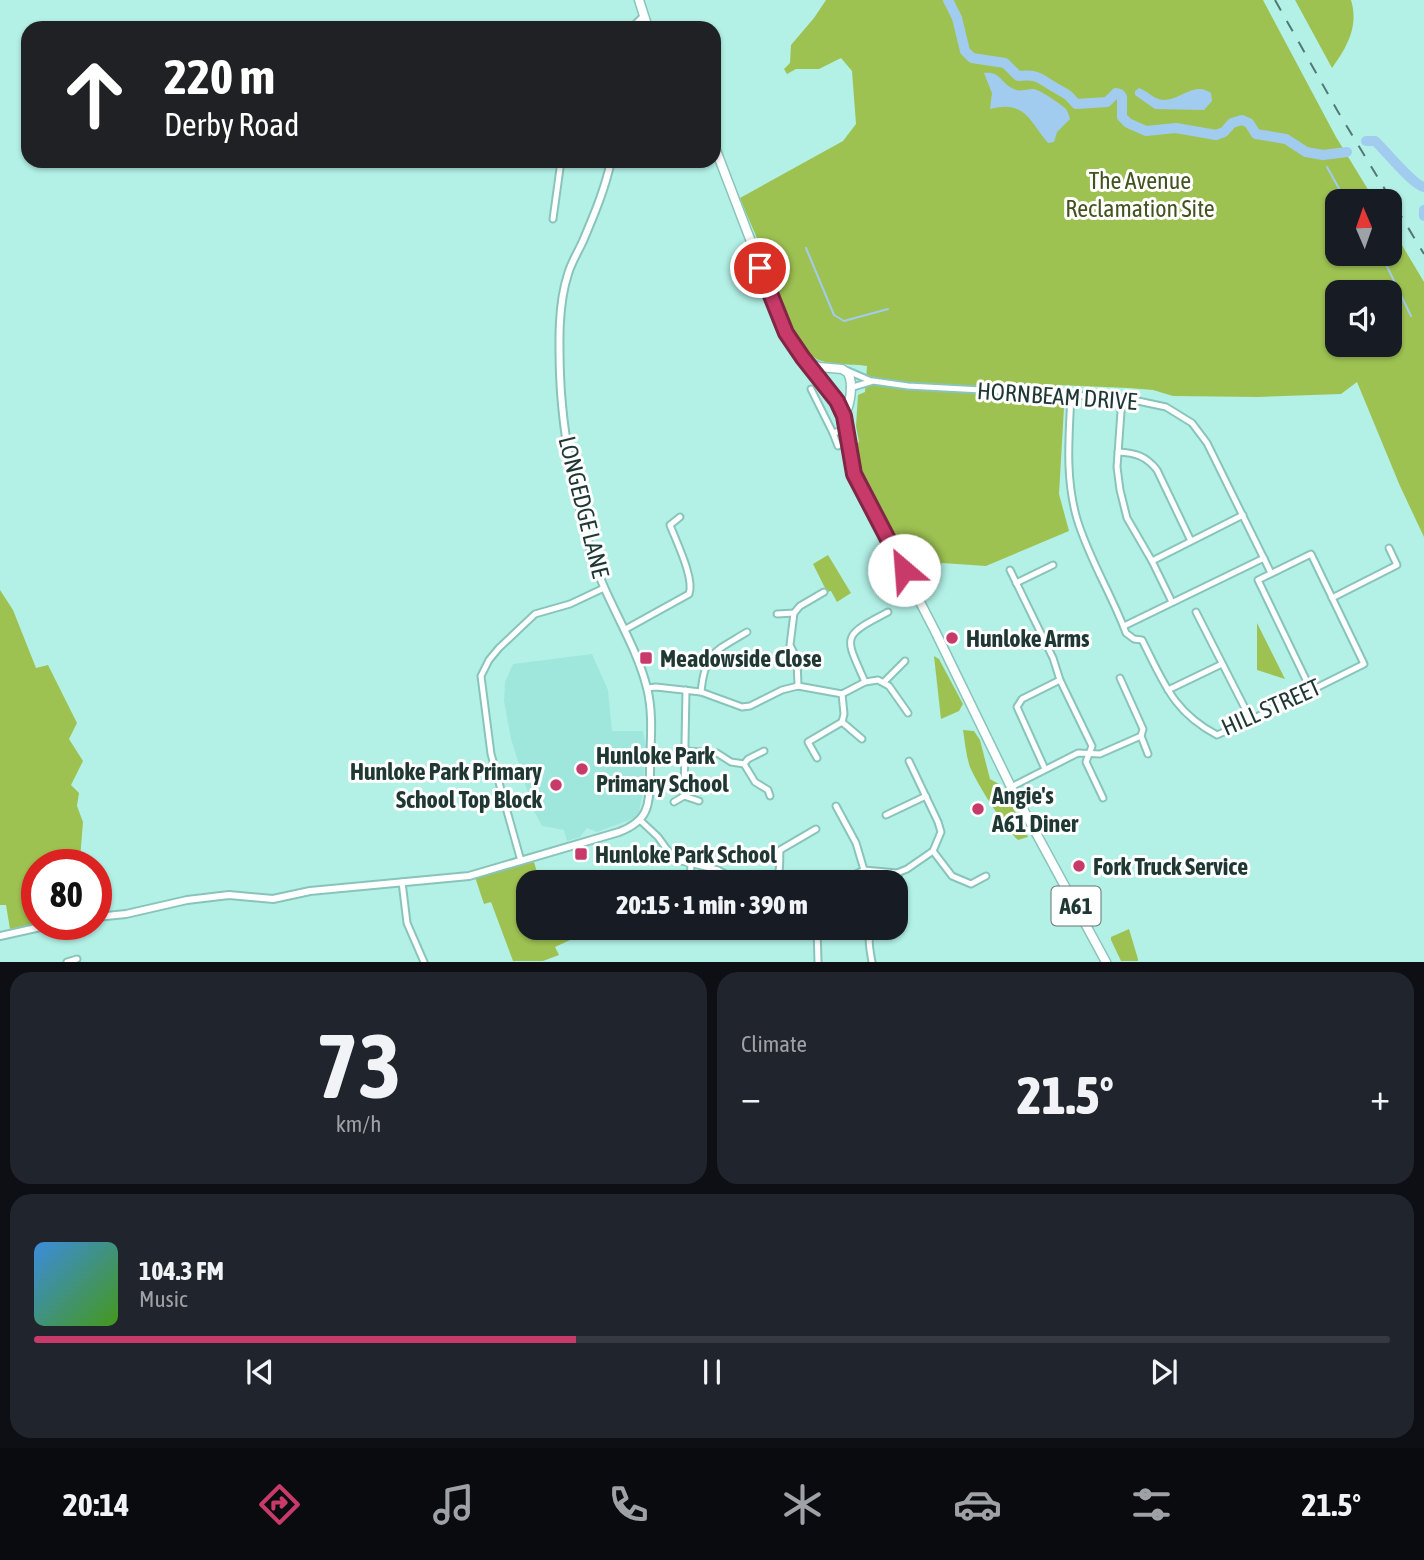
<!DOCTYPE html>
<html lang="en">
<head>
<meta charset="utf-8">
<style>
  body { margin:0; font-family:"Asap Condensed",sans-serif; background:#20242c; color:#f1f3f6; height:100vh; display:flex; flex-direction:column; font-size:26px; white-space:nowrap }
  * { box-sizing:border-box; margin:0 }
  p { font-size:23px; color:#9ea1a6 }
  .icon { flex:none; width:38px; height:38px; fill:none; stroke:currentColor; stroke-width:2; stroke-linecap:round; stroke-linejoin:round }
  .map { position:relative; height:962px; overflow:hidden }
  .details { display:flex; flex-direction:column; gap:10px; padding:10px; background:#0d0f14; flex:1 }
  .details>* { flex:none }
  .banner { position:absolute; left:21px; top:21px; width:700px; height:147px; border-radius:21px; box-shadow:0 2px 5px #0004; background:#202124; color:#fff; overflow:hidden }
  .needle { width:46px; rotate:358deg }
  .buttons { position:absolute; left:1325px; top:189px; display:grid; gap:14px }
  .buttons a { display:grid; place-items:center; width:77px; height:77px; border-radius:14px; background:#171b24; box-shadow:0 2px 5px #0004; font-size:35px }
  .speed { position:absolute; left:21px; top:849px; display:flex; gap:14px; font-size:35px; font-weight:700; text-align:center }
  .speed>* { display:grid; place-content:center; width:91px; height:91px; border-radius:50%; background:#171b24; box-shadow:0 2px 5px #0004; line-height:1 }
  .speed .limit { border:10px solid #d22; background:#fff; color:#111 }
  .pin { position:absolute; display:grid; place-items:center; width:60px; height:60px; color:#fff; margin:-30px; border:4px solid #fff; border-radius:50%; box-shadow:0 2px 7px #0007 }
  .me { position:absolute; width:77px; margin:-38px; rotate:333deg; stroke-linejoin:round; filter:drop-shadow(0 0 5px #0008) }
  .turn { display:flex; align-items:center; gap:24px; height:147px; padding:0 28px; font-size:32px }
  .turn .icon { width:91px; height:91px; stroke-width:2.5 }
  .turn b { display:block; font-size:49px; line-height:60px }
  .big { font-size:52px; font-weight:800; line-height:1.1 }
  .details .widget { flex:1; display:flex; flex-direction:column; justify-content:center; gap:10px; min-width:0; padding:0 24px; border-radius:21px; background:#20242c }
  .details .dial { align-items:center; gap:0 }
  .dial b { font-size:91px; line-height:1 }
  .song { display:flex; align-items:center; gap:21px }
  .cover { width:84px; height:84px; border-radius:10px; background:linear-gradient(135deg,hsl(210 70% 55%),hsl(100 70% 35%)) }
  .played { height:7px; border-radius:4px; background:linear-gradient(90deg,#c73a6a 40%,#363941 40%) }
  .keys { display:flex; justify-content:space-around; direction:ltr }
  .heat { display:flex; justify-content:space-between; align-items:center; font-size:38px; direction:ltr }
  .details .tiles { flex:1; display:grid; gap:10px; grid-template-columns:1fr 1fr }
  .widget:last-child { grid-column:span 2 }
  .trip { position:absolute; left:516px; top:870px; width:392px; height:70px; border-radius:21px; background:#171b24; box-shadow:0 2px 5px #0004; font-weight:800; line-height:70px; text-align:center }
  .tabs { display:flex; height:112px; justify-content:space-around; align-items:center; background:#090b0e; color:#9ea1a6 }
  .tabs .icon { width:49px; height:49px }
  .tabs .on { color:#c73a6a }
  .tabs b { font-size:32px; color:#f1f3f6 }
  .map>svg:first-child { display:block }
</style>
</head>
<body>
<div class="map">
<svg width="1424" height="962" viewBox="0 0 1424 962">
  <rect width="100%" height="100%" fill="#b3f1e7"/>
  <polygon fill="#9fe7dd" points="592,654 608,690 612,731 643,731 646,747 643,791 639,812 635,818 597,832 587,828 580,837 567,841 564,830 542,826 533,809 511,739 504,701 505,682 513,664"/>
  <g fill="#9ec252" fill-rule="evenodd">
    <path d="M826,0H1263L1336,137L1375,201H1337V254H1390V225L1424,282V537L1400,486L1357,382L1341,394L1258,397L1173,396L1153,390L1128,388L1057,385L1058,403L1064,408L1059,494L1069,531L986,566L942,563L914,575L859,469L856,444L859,442L856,426L858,395L865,392L867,366C854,364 825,365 815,358C790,341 786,314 777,288C766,257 752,228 740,198L843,141L856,124L852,71L841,58L819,69H796L787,74L784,69L790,63L791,45L814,18ZM1337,292H1390V345H1337Z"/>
    <path d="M1295,0H1351C1359,26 1347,47 1332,68Z"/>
    <polygon points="828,555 851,593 837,602 831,591 827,592 813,564"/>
    <polygon points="0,590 13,610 36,668 48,665 77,723 69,739 83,761 71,785 79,793 77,806 83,822 80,859 89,864 37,864 37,923 10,929 6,905 0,905"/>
    <polygon points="1257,623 1285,679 1257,670"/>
    <polygon points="934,656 939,659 963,704 959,711 941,719"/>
    <path d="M963,730L974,731L980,740L990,779L1002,786L1028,837L1018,840C1005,828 977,784 970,767C966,756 965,742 963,730Z"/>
    <polygon points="534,862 540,882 528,882 528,928 563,928 570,940 555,947 559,955 543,961 513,961 491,902 484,904 475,877"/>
    <polygon points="1129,929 1138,959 1138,961 1121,961 1111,940 1111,937"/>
  </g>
  <g fill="#a2ccef">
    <path d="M984,73C1000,71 1000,82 1012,88C1020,93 1025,89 1033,89C1039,89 1062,105 1066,109C1068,112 1069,116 1070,119L1057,132L1054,142L1048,143C1029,121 1026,100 990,109L992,93Z"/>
    <path d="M1139,88C1148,91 1154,100 1164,100C1181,100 1194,81 1211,93L1212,101L1204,110L1155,109L1135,95V91Z"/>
  </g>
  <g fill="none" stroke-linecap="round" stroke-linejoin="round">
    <g stroke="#a2ccef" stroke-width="2">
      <polyline points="1327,167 1346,201"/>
      <polyline points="806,248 834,315 844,321 888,309"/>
      <polyline points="1381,254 1411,316"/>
    </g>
    <g stroke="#a2ccef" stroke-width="10">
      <path d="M948,0L957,18L965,51L972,58L1005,63L1018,76C1038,74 1039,78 1054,87C1067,95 1065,91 1076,104L1107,102L1116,93L1120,94L1122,97V117L1128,123L1146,131L1176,128L1216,135L1224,132L1232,123L1242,120L1249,123L1256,134L1286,139L1306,152L1323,155L1347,152"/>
      <path d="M1366,141H1375C1386,151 1413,185 1424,187"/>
      <polyline points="1424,210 1424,216"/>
    </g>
    <g stroke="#88c4bb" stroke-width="9">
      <g id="minor">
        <polyline points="553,219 561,161"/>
        <polyline points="848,371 871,381"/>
        <polyline points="850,388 873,381 908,386 1124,398 1166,407 1192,423 1207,443 1271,573"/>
        <polyline points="811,389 833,433 846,429"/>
        <path d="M1071,395C1069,437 1065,478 1077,519C1089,559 1112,595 1126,633L1134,639L1142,640C1164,683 1173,712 1217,735C1267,713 1316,688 1364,664L1311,554L1258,580L1311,690"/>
        <polyline points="1122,398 1117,467 1120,490 1127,518 1152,561 1172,602"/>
        <polyline points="833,433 838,446"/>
        <path d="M1118,452C1136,453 1146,456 1157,470L1191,541"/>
        <polyline points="1152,561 1243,515"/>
        <polyline points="1010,570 1053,658 1060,680 1092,746 1086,762 1103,798"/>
        <polyline points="1016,583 1053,565"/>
        <polyline points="1332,598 1397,565 1389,548"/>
        <polyline points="1196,612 1251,720"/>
        <polyline points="794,613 790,645 797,659 798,686"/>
        <polyline points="777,614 794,613 800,606 824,592"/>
        <polyline points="1124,626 1264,558"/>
        <path d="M624,630L689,594C695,579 676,541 670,525L680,517"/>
        <polyline points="688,660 705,665"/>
        <path d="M865,682C845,636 840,637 888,612"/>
        <polyline points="884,682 905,661"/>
        <polyline points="647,688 656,687 701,692 742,707 750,706 782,690 798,686 842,694 865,682 878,680 889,686 908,713"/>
        <polyline points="686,690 684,796 699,801"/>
        <polyline points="1168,690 1222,664"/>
        <path d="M701,692C705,652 714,652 747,632"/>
        <polyline points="842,722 844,714 842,694"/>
        <polyline points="1141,736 1148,754"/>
        <polyline points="686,751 717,753 731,762 744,764 755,782 768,790 770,796"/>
        <polyline points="817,758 808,742 842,722 862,739"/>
        <polyline points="744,764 748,759 764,751"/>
        <polyline points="1045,769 1017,707 1022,699 1060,680"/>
        <polyline points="1011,787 1078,753 1100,754 1141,736 1143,729 1120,678"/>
        <polyline points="674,802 684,796"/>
        <polyline points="836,806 856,843 864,870"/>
        <polyline points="886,815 926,796"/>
        <polyline points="641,821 658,837 671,855 681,861 718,870 739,882"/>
        <polyline points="933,851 952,876 971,884 986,876"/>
        <polyline points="521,861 491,754 481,676 489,660 499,648 535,614 570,604 604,588"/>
        <polyline points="402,882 407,923 424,962"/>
        <polyline points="690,882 691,864"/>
        <path d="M773,882C782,873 779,862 780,850L816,829"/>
        <polyline points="839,882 864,870 897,873 907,869 933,851 941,832 938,822 909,761"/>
        <path d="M896,903C903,893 900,884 897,873"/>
        <polyline points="777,928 789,932 817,934"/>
        <polyline points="817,928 818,962"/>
        <polyline points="730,935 742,928"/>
        <polyline points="67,962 77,959"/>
        <path d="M872,962C870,950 867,938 872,928"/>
      </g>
    </g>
    <g stroke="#88c4bb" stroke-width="10">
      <g id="tertiary">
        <polyline points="632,28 644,16"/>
        <path d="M96,917L126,914L187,900L229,895L273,899L310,891L469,876L619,832C651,820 649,803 650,773C650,745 654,715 647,688C635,640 604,599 591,551C575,495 562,433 560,374C559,343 558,304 568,274C571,263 578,252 583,241C594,215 605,189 611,161"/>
        <polyline points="0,936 54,924"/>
      </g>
    </g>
    <g stroke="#88c4bb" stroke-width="11">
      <g id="trunk">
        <polyline points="639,0 648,28"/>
        <polyline points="714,145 786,333 802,358 837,401 844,416 854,474 935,631 1011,787 1106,962"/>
        <path d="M805,360L819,367L842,369L848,373C854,384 850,406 844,416"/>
      </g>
    </g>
    <use href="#minor" stroke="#fff" stroke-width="5"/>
    <use href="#tertiary" stroke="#fff" stroke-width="6"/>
    <use href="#trunk" stroke="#fff" stroke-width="8"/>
    <polyline stroke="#527872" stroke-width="2" stroke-dasharray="12 12" stroke-linecap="butt" points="1275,0 1337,110 1424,254"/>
  </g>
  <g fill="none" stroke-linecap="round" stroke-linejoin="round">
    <g stroke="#812645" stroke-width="18">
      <polyline id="route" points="760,268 786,333 803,358 837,401 844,416 854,474 904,570"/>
    </g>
    <use href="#route" stroke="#c73a6a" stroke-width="12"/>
  </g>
  <g fill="#c73a6a" stroke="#fff" stroke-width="2.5">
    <circle cx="952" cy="638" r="7"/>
    <rect x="639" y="651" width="14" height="14" rx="3.5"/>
    <circle cx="582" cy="769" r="7"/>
    <circle cx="556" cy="785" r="7"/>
    <circle cx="978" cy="809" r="7"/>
    <rect x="574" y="847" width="14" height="14" rx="3.5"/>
    <circle cx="1079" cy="866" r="7"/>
  </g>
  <g text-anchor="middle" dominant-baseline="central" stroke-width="6" stroke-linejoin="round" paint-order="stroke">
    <rect fill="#fff" stroke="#627471" stroke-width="2" x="1051.5" y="886.5" width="49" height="39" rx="5"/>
    <g font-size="23" font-weight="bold" fill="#1f3834">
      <text x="1076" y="906">A61</text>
    </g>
    <g font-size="24" fill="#42531f" stroke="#fff">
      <text x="1140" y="180">The Avenue<tspan x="1140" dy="28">Reclamation Site</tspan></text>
    </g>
    <g font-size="24" fill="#1f3834" stroke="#fff">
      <text transform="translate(1057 396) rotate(4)">HORNBEAM DRIVE</text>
      <text transform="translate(584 507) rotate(76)">LONGEDGE LANE</text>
      <text transform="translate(1271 707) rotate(-24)">HILL STREET</text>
    </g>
    <g font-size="24" font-weight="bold" fill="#1f3834" stroke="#fff" text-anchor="start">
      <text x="966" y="638">Hunloke Arms</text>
      <text x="660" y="658">Meadowside Close</text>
      <text x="596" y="755">Hunloke Park<tspan x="596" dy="28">Primary School</tspan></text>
      <text x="542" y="771" text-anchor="end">Hunloke Park Primary<tspan x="542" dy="28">School Top Block</tspan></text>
      <text x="992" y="795">Angie's<tspan x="992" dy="28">A61 Diner</tspan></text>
      <text x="595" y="854">Hunloke Park School</text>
      <text x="1093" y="866">Fork Truck Service</text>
    </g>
  </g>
</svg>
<div class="buttons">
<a><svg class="needle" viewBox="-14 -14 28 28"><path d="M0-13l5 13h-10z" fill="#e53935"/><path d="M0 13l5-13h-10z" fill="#9ea1a6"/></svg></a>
<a><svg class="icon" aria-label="sound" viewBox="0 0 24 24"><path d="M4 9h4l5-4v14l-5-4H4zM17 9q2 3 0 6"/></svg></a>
</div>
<div class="speed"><div class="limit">80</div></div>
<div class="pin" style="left:760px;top:268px;background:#d93025"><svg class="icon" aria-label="arrive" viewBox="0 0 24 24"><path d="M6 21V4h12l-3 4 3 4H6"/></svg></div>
<svg class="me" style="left:904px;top:570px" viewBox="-20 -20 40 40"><circle r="19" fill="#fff"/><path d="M0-13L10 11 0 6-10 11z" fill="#c73a6a"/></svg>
<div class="trip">20:15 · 1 min · 390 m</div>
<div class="banner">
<div class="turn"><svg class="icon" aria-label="ahead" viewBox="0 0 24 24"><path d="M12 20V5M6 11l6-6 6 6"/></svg><div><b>220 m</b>Derby Road</div></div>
</div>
</div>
<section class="details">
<div class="tiles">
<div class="widget dial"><b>73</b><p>km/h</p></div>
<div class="widget"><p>Climate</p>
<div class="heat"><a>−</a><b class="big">21.5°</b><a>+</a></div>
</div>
<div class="widget">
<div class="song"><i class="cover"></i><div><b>104.3 FM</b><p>Music</p></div></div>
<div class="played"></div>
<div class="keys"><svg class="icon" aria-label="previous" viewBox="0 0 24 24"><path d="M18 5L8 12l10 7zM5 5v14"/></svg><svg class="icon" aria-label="pause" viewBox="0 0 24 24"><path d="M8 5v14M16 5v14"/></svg><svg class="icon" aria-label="next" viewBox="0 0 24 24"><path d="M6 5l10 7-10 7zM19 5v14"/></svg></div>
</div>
</div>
</section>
<nav class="tabs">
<b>20:14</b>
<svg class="icon on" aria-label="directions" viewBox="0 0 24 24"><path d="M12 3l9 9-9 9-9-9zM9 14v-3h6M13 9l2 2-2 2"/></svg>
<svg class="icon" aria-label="music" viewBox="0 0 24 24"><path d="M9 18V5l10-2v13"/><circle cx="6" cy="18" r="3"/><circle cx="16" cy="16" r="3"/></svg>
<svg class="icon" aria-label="phone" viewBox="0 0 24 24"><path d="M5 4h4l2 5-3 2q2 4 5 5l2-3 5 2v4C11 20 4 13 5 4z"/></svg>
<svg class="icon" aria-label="climate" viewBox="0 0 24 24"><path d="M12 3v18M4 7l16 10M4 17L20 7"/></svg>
<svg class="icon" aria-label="car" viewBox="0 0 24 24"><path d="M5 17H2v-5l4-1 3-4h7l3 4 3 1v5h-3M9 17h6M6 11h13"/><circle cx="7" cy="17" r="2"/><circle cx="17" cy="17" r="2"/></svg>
<svg class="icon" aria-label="filters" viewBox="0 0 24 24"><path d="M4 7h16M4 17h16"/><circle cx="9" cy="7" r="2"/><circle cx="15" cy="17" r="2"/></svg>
<b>21.5°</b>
</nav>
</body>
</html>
